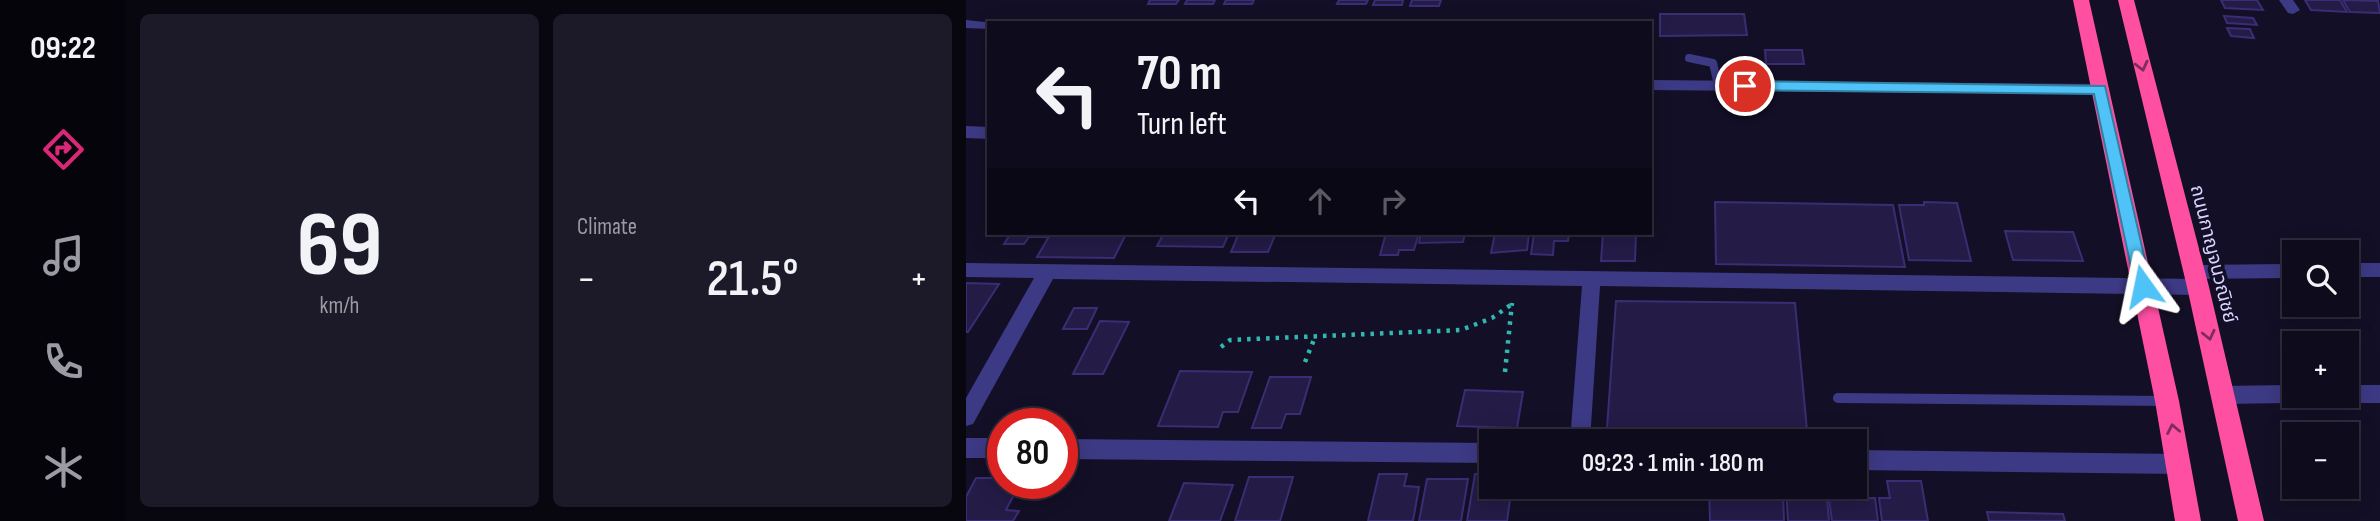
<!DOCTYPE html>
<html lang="en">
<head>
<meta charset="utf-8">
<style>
  body { margin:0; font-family:"Sofia Sans Condensed","Noto Sans Thai",sans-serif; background:#1c1929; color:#f1f3f6; height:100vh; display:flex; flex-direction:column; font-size:26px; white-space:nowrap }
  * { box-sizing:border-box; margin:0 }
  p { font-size:23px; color:#9b9ba3 }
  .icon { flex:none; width:38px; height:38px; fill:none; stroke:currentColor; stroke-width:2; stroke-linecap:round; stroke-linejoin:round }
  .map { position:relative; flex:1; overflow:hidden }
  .details { display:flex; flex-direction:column; gap:14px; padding:14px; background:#08060f; width:840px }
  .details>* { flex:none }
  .banner { position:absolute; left:21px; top:21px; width:665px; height:214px; border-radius:0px; box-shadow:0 4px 18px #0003,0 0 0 2px #2e2b3b; background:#0e0b1c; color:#f1f3f6; overflow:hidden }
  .tools { position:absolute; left:1316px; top:240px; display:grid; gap:14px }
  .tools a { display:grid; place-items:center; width:77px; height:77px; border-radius:0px; background:#0e0b1c; box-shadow:0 4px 18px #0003,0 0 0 2px #2e2b3b; font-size:35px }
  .speed { position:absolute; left:21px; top:408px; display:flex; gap:14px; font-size:35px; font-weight:700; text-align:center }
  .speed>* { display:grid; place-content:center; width:91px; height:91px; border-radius:50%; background:#0e0b1c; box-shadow:0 4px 18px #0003,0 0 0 2px #2e2b3b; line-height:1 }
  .speed .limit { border:10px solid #d22; background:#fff; color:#111 }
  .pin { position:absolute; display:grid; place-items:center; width:60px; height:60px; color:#fff; margin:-30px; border:4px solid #fff; border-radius:50%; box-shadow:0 2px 7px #0007 }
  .me { position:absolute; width:77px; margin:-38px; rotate:348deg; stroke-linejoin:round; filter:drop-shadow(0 0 5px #0008) }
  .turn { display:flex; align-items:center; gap:24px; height:147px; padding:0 35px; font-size:32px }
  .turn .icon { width:91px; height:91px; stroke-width:2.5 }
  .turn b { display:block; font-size:49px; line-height:60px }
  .lanes { display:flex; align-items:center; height:66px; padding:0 35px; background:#0003; justify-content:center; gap:35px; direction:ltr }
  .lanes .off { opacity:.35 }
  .big { font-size:52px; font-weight:600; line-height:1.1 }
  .details .tile { flex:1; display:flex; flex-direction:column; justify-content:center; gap:10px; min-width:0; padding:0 24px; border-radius:10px; background:#1c1929 }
  .details .dial { align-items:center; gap:0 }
  .dial b { font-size:91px; line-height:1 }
  .heat { display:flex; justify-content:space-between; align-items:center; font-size:38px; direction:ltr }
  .details .tiles { flex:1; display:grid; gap:14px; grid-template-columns:repeat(2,1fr) }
  .trip { position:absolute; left:513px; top:429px; width:388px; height:70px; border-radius:0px; background:#0e0b1c; box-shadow:0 4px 18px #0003,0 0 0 2px #2e2b3b; font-weight:600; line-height:70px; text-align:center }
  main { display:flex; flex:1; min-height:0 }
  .dock { display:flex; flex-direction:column; width:126px; justify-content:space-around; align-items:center; background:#06040b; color:#9b9ba3 }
  .dock .icon { width:49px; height:49px }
  .dock .active { color:#db2777 }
  .dock b { font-size:32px; color:#f1f3f6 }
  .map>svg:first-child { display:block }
</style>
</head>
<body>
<main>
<nav class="dock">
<b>09:22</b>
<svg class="icon active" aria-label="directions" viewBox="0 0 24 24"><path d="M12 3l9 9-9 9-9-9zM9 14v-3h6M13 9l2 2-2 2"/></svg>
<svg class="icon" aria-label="music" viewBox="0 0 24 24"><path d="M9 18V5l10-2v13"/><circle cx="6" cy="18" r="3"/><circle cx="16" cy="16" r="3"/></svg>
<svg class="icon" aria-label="phone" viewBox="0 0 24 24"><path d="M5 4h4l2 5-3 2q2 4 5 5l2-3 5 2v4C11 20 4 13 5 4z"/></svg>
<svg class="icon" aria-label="climate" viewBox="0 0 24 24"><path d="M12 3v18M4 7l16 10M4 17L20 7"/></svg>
</nav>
<section class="details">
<div class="tiles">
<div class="tile dial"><b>69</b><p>km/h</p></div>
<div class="tile"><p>Climate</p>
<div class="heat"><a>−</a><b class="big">21.5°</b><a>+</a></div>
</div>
</div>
</section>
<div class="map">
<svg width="1414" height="521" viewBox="0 0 1414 521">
  <rect width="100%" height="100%" fill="#130f26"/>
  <g fill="#241b47" stroke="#3b2d73" stroke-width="2">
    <polygon points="184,0 213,0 210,4 182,4"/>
    <polygon points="221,0 249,0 247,4 219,4"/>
    <polygon points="260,0 288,0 286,4 258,4"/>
    <polygon points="373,0 402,0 400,4 371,4"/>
    <polygon points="409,0 437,0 436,5 407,5"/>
    <polygon points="446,0 475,0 473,6 444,6"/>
    <polygon points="1255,0 1291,0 1297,10 1259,8"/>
    <polygon points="1339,0 1374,0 1381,12 1345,10"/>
    <polygon points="1377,0 1412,1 1414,13 1384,12"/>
    <polygon points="694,14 778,14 781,35 694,36"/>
    <polygon points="1258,16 1287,18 1291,25 1261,23"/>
    <polygon points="1261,28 1284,29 1288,38 1265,36"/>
    <polygon points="799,50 836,50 838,64 800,64"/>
    <polygon points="749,202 927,205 939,267 750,264"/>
    <polygon points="958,202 991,203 1005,261 943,260 933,205 958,205"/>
    <polygon points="1039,231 1107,232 1117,261 1047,260"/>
    <polygon points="45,233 84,233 81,237 63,237 58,244 38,244"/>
    <polygon points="85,233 189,233 160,234 148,258 71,257"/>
    <polygon points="198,233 263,233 257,247 191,246"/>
    <polygon points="273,233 310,233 302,252 265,252"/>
    <polygon points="420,233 453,233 448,250 433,250 432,255 414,255"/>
    <polygon points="455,233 499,233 497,242 453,243"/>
    <polygon points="529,233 563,233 561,250 525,253"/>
    <polygon points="568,233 603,233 602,241 588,241 587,255 565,254"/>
    <polygon points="637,233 670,233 669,261 635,261"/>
    <polygon points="0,283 33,284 2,332 0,332"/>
    <polygon points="650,301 829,303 841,430 641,428"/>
    <polygon points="108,308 131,308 121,329 97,329"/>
    <polygon points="134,321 163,322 137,374 107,374"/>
    <polygon points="214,371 286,372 272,412 257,412 252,427 192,426"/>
    <polygon points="304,377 345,377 334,414 320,414 315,428 286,428"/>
    <polygon points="499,390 557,392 551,428 491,426"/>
    <polygon points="413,474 441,474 438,486 453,487 447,521 402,521"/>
    <polygon points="509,474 525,474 525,486 546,486 541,521 501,521"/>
    <polygon points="283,477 327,477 314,521 269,521"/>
    <polygon points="10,478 37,478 37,483 54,483 40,510 53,511 47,521 0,521 0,497"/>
    <polygon points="461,479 502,479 495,521 453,521"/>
    <polygon points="921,481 955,481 962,521 916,521 913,498 924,498"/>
    <polygon points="218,483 267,485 254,521 203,521"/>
    <polygon points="743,486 772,486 772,492 817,492 818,521 744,521"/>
    <polygon points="820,486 860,486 863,521 822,521"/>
    <polygon points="909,498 912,521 866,521 863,499"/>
    <polygon points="1021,512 1097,514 1099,521 1023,521"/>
  </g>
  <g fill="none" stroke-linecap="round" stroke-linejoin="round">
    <g stroke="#2fb8b0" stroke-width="4.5" stroke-dasharray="3.5 6" stroke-linecap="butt">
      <polyline points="255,347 264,340 495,330 526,318 546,304"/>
      <polyline points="339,362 349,337"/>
      <polyline points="539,372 546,303"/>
    </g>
    <polyline stroke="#3d3a85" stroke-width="8" points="723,58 747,63 752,85"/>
    <polyline stroke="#3d3a85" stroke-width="10" points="872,398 1201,401"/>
    <g fill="#3d3a85" fill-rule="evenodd">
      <polygon points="1313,0 1327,0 1334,10 1327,14 1322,13"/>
      <polygon points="0,20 28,23 23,23 23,29 0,28"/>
      <polygon points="684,80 1134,84 1141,89 1134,94 684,90"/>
      <polygon points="0,126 23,127 23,139 0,138"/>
      <polygon points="0,263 1232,279 1238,282 1241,287 1238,292 1232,295 634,286 624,441 604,441 616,286 87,279 7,424 0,426 0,398 68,278 0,277"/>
      <rect x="1381" y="263" width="33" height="14"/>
      <polygon points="1328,264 1328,278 1228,279 1222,277 1219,272 1222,267 1228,265"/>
      <polygon points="1328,385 1328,396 1337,396 1335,400 1328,403 1257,404 1250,401 1247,395 1250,389 1257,386"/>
      <polygon points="1381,385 1414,385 1414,403 1381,403 1374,400 1372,396 1381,396"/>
      <rect x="0" y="438" width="37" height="20"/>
      <polygon points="96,439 525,443 525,463 96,459"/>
      <polygon points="889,450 1213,454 1220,457 1223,464 1220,471 1213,474 889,470"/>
    </g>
    <g fill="#ff4fa3" fill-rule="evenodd">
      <polygon points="1107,0 1123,0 1213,401 1235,521 1209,521 1189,401"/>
      <polygon points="1152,0 1168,0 1243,287 1298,521 1272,521 1221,287"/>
    </g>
  </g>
  <defs><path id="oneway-chevron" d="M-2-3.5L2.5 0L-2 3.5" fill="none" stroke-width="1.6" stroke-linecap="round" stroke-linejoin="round" transform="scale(1.75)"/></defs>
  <g stroke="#7d2c5e">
    <use href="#oneway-chevron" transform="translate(1176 66) rotate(76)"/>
    <use href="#oneway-chevron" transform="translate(1243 335) rotate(77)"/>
    <use href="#oneway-chevron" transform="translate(1207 429) rotate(-101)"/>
  </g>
  <polygon fill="#4fc3f7" stroke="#337fa1" stroke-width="2" points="779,81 1139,86 1185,286 1183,291 1171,291 1169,286 1128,94 779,90 772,86"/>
  <g text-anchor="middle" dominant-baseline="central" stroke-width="7" stroke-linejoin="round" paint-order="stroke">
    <g font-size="19" fill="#d9d4ff" stroke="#130f26">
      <text transform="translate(1247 254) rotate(76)">ถนนกาญจนวณิชย์</text>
    </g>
  </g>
</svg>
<div class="tools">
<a><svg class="icon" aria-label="search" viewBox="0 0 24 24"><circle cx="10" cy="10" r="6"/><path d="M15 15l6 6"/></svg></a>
<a>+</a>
<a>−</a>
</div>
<div class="speed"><div class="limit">80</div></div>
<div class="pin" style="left:779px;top:86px;background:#d93025"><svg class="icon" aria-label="arrive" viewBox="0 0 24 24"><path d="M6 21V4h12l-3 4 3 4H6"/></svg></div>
<svg class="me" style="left:1177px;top:286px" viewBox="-20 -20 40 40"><path d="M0-17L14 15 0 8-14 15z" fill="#4fc3f7" stroke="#fff" stroke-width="4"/></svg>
<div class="trip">09:23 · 1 min · 180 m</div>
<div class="banner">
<div class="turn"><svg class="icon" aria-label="left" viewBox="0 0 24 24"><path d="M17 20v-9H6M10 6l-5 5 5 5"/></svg><div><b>70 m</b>Turn left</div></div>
<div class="lanes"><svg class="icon" aria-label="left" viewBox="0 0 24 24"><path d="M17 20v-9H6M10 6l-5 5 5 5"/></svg><svg class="icon off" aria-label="ahead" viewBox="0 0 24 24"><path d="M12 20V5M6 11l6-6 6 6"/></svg><svg class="icon off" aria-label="right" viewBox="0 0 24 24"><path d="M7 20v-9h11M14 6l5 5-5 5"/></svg></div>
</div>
</div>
</main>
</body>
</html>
